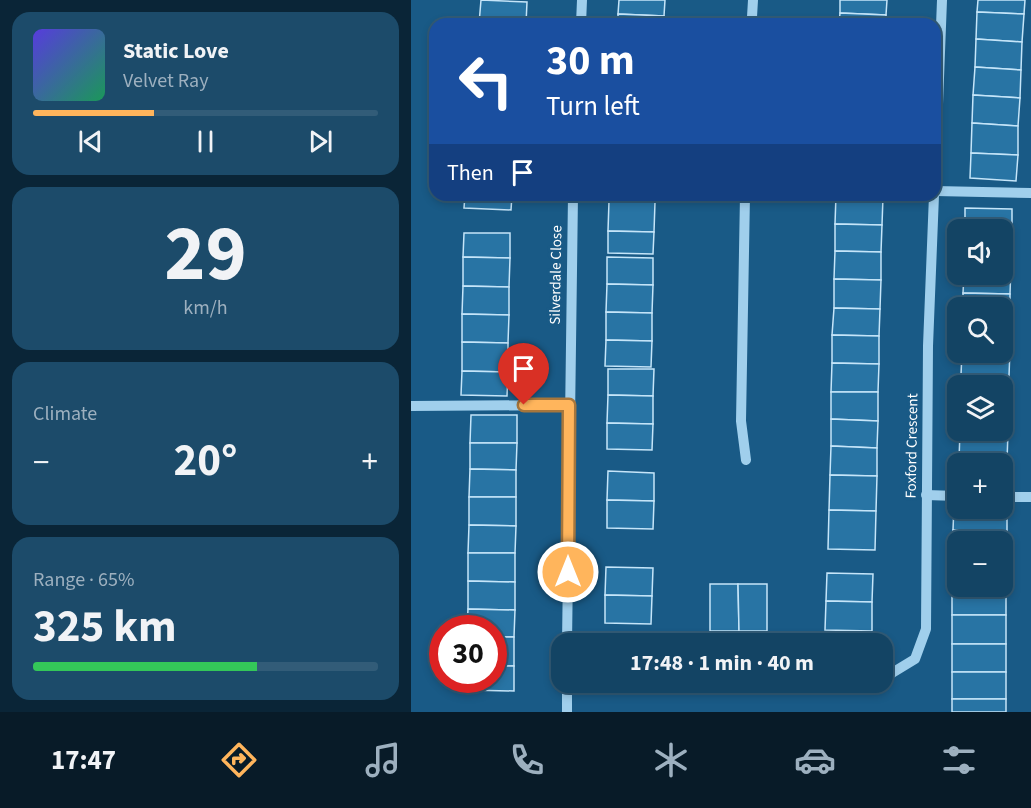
<!DOCTYPE html>
<html lang="en">
<head>
<meta charset="utf-8">
<style>
  body { margin:0; font-family:"Source Sans 3",sans-serif; background:#1c4b6a; color:#f1f3f6; height:100vh; display:flex; flex-direction:column; font-size:22px; white-space:nowrap }
  * { box-sizing:border-box; margin:0 }
  p { font-size:20px; color:#9db0bf }
  .icon { flex:none; width:33px; height:33px; fill:none; stroke:currentColor; stroke-width:2; stroke-linecap:round; stroke-linejoin:round }
  .map { position:relative; flex:1; overflow:hidden }
  .side { display:flex; flex-direction:column; gap:12px; padding:12px; background:#0a2537; width:411px }
  .side>* { flex:none }
  .guide { position:absolute; left:18px; top:18px; width:512px; height:183px; border-radius:18px; box-shadow:0 3px 9px #0003,0 0 0 2px #325c78; background:#1a4fa0; color:#fff; overflow:hidden }
  .controls { position:absolute; left:536px; top:219px; display:grid; gap:12px }
  .controls a { display:grid; place-items:center; width:66px; height:66px; border-radius:12px; background:#134464; box-shadow:0 3px 9px #0003,0 0 0 2px #325c78; font-size:30px }
  .speed { position:absolute; left:18px; top:615px; display:flex; gap:12px; font-size:30px; font-weight:700; text-align:center }
  .speed>* { display:grid; place-content:center; width:78px; height:78px; border-radius:50%; background:#134464; box-shadow:0 3px 9px #0003,0 0 0 2px #325c78; line-height:1 }
  .speed .limit { border:9px solid #d22; background:#fff; color:#111 }
  .pin { position:absolute; display:grid; place-items:center; width:51px; height:51px; color:#fff; margin:-62px -26px; border-radius:50% 50% 50% 0; rotate:-45deg; box-shadow:0 0 6px #0007 }
  .pin .icon { rotate:45deg }
  .me { position:absolute; width:66px; margin:-33px; rotate:0deg; stroke-linejoin:round; filter:drop-shadow(0 0 4px #0008) }
  .turn { display:flex; align-items:center; gap:21px; height:126px; padding:0 18px; font-size:27px }
  .turn .icon { width:78px; height:78px; stroke-width:2.5 }
  .turn b { display:block; font-size:42px; line-height:51px }
  .then { display:flex; align-items:center; height:57px; padding:0 18px; background:#0003; gap:12px; font-size:22px }
  .big { font-size:45px; font-weight:700; line-height:1.1 }
  .side .widget { flex:1; display:flex; flex-direction:column; justify-content:center; gap:9px; min-width:0; padding:0 21px; border-radius:18px; background:#1c4b6a }
  .side .dial { align-items:center; gap:0 }
  .dial b { font-size:78px; line-height:1 }
  .song { display:flex; align-items:center; gap:18px }
  .cover { width:72px; height:72px; border-radius:9px; background:linear-gradient(135deg,hsl(250 70% 55%),hsl(150 70% 35%)) }
  .played { height:6px; border-radius:3px; background:linear-gradient(90deg,#ffb55c 35%,#325c78 35%) }
  .keys { display:flex; justify-content:space-around; direction:ltr }
  .heat { display:flex; justify-content:space-between; align-items:center; font-size:33px; direction:ltr }
  .charge { height:9px; border-radius:4px; background:linear-gradient(90deg,#34c759 65%,#325c78 0) }
  .trip { position:absolute; left:140px; top:633px; width:342px; height:60px; border-radius:18px; background:#134464; box-shadow:0 3px 9px #0003,0 0 0 2px #325c78; font-weight:700; line-height:60px; text-align:center }
  .dock { display:flex; height:96px; justify-content:space-around; align-items:center; background:#081b28; color:#9db0bf }
  .dock .icon { width:42px; height:42px }
  .dock .selected { color:#ffb55c }
  .dock b { font-size:27px; color:#f1f3f6 }
  main { display:flex; flex:1; min-height:0 }
  .map>svg:first-child { display:block }
</style>
</head>
<body>
<main>
<section class="side">
<div class="widget">
<div class="song"><i class="cover"></i><div><b>Static Love</b><p>Velvet Ray</p></div></div>
<div class="played"></div>
<div class="keys"><svg class="icon" aria-label="previous" viewBox="0 0 24 24"><path d="M18 5L8 12l10 7zM5 5v14"/></svg><svg class="icon" aria-label="pause" viewBox="0 0 24 24"><path d="M8 5v14M16 5v14"/></svg><svg class="icon" aria-label="next" viewBox="0 0 24 24"><path d="M6 5l10 7-10 7zM19 5v14"/></svg></div>
</div>
<div class="widget dial"><b>29</b><p>km/h</p></div>
<div class="widget"><p>Climate</p>
<div class="heat"><a>−</a><b class="big">20°</b><a>+</a></div>
</div>
<div class="widget"><p>Range · 65%</p><b class="big">325 km</b><div class="charge"></div></div>
</section>
<div class="map">
<svg width="620" height="712" viewBox="0 0 620 712">
  <rect width="100%" height="100%" fill="#195a86"/>
  <g fill="#2874a4" stroke="#c5e5f9" stroke-width="1.5">
    <polygon points="70,0 116,2 115,24 68,24"/>
    <polygon points="208,0 254,0 253,16 207,14"/>
    <polygon points="429,0 476,0 475,15 429,13"/>
    <polygon points="567,0 614,0 613,14 566,12"/>
    <polygon points="566,12 613,14 611,42 565,39"/>
    <polygon points="429,13 475,15 474,24 428,24"/>
    <polygon points="207,14 253,16 252,24 207,24"/>
    <polygon points="565,39 611,42 610,70 564,67"/>
    <polygon points="564,67 610,70 609,98 562,95"/>
    <polygon points="562,95 609,98 607,126 561,123"/>
    <polygon points="561,123 607,126 607,155 560,153"/>
    <polygon points="560,153 607,155 605,181 559,178"/>
    <polygon points="54,195 101,195 100,210 53,208"/>
    <polygon points="198,195 244,195 244,202 198,201"/>
    <polygon points="425,195 472,197 471,225 424,224"/>
    <polygon points="198,201 244,202 243,232 197,231"/>
    <polygon points="554,208 601,209 601,238 591,237 591,230 554,230"/>
    <polygon points="424,224 471,225 470,252 424,251"/>
    <polygon points="197,231 243,232 242,254 197,253"/>
    <polygon points="53,233 99,233 99,258 52,257"/>
    <polygon points="591,237 601,238 600,265 591,265"/>
    <polygon points="424,251 470,252 470,280 423,279"/>
    <polygon points="52,257 99,258 98,287 52,286"/>
    <polygon points="196,257 242,258 242,285 196,284"/>
    <polygon points="591,265 600,265 599,294 552,293 553,274 591,274"/>
    <polygon points="423,279 470,280 469,309 423,308"/>
    <polygon points="196,284 242,285 241,313 195,312"/>
    <polygon points="52,286 98,287 98,315 51,314"/>
    <polygon points="552,293 599,294 599,321 591,321 591,308 552,308"/>
    <polygon points="423,308 469,309 468,336 421,335"/>
    <polygon points="195,312 241,313 241,341 195,340"/>
    <polygon points="51,314 98,315 97,343 51,342"/>
    <rect x="591" y="321" width="8" height="28"/>
    <polygon points="421,335 468,336 468,364 421,363"/>
    <polygon points="195,340 241,341 240,367 194,366"/>
    <polygon points="51,342 97,343 97,372 51,371"/>
    <polygon points="591,349 599,349 598,376 550,375 551,352 591,352"/>
    <polygon points="421,363 468,364 467,392 420,392"/>
    <polygon points="197,369 243,369 242,396 197,395"/>
    <polygon points="51,371 97,372 96,396 50,395"/>
    <polygon points="550,375 598,376 597,405 591,404 591,386 550,386"/>
    <polygon points="420,392 467,392 467,421 420,419"/>
    <polygon points="197,395 242,396 242,424 196,423"/>
    <polygon points="591,404 597,405 597,432 549,431 591,430"/>
    <polygon points="60,415 106,415 106,443 59,443"/>
    <polygon points="420,419 467,421 466,448 420,446"/>
    <polygon points="196,423 242,424 241,450 196,449"/>
    <polygon points="549,431 597,432 596,461 548,460"/>
    <polygon points="59,443 106,443 105,470 59,469"/>
    <polygon points="420,446 466,448 466,476 419,475"/>
    <polygon points="548,460 596,461 596,486 591,486 591,464 548,464"/>
    <polygon points="59,469 105,470 105,497 58,497"/>
    <polygon points="197,471 243,473 243,501 196,500"/>
    <polygon points="419,475 466,476 465,511 418,510"/>
    <polygon points="58,497 105,497 105,526 58,525"/>
    <polygon points="196,500 243,501 242,529 196,528"/>
    <polygon points="543,505 546,506 546,508 591,508 591,507 596,507 596,531 542,530"/>
    <polygon points="418,510 465,511 464,550 417,549"/>
    <polygon points="58,525 105,526 104,553 57,553"/>
    <polygon points="542,530 596,531 595,559 591,559 591,542 546,542 546,558 542,558"/>
    <polygon points="57,553 104,553 104,582 57,581"/>
    <polygon points="542,558 546,558 546,586 591,586 591,559 595,559 595,587 541,587"/>
    <polygon points="195,567 242,568 241,596 194,595"/>
    <polygon points="416,573 462,574 461,602 415,601"/>
    <polygon points="57,581 104,582 104,610 57,609"/>
    <polygon points="299,584 327,584 328,631 299,631"/>
    <polygon points="327,584 356,584 356,631 328,631"/>
    <rect x="541" y="587" width="54" height="28"/>
    <polygon points="194,595 241,596 240,624 194,623"/>
    <polygon points="415,601 461,602 461,631 414,630"/>
    <polygon points="57,609 104,610 103,637 82,637 82,628 56,628"/>
    <rect x="541" y="615" width="54" height="29"/>
    <rect x="82" y="637" width="21" height="29"/>
    <rect x="541" y="644" width="54" height="28"/>
    <polygon points="82,666 103,666 103,691 56,690 56,680 82,680"/>
    <rect x="541" y="672" width="54" height="27"/>
    <rect x="541" y="699" width="54" height="13"/>
  </g>
  <g fill="none" stroke-linecap="round" stroke-linejoin="round">
    <g stroke="#a0cfec" stroke-width="10">
      <polyline points="341,17 342,0"/>
      <polyline points="170,24 171,0"/>
      <polyline points="524,182 531,0"/>
      <polyline points="524,191 620,193"/>
      <polyline points="334,195 330,421 335,460"/>
      <polyline points="0,406 158,405"/>
      <polyline points="515,495 546,496"/>
      <polyline points="591,497 620,497"/>
      <polyline points="156,644 162,195"/>
      <polyline points="471,677 481,673 504,659 515,629 517,346 523,195"/>
      <polyline points="156,712 156,682"/>
    </g>
  </g>
  <g fill="none" stroke-linecap="round" stroke-linejoin="round">
    <g stroke="#a6763c" stroke-width="15">
      <polyline id="route" points="113,405 158,405 157,572"/>
    </g>
    <use href="#route" stroke="#ffb55c" stroke-width="10"/>
  </g>
  <g text-anchor="middle" dominant-baseline="central" stroke-width="6" stroke-linejoin="round" paint-order="stroke">
    <g font-size="15" fill="#fff" stroke="#195a86">
      <text transform="translate(145 275) rotate(-89)">Silverdale Close</text>
      <text transform="translate(501 446) rotate(-89)">Foxford Crescent</text>
    </g>
  </g>
</svg>
<div class="controls">
<a><svg class="icon" aria-label="sound" viewBox="0 0 24 24"><path d="M4 9h4l5-4v14l-5-4H4zM17 9q2 3 0 6"/></svg></a>
<a><svg class="icon" aria-label="search" viewBox="0 0 24 24"><circle cx="10" cy="10" r="6"/><path d="M15 15l6 6"/></svg></a>
<a><svg class="icon" aria-label="layers" viewBox="0 0 24 24"><path d="M12 4l9 5-9 5-9-5zM3 14l9 5 9-5"/></svg></a>
<a>+</a>
<a>−</a>
</div>
<div class="speed"><div class="limit">30</div></div>
<div class="pin" style="left:113px;top:405px;background:#d93025"><svg class="icon" aria-label="arrive" viewBox="0 0 24 24"><path d="M6 21V4h12l-3 4 3 4H6"/></svg></div>
<svg class="me" style="left:157px;top:572px" viewBox="-20 -20 40 40"><circle r="17" fill="#ffb55c" stroke="#fff" stroke-width="3"/><path d="M0-11L8 9 0 5-8 9z" fill="#fff"/></svg>
<div class="trip">17:48 · 1 min · 40 m</div>
<div class="guide">
<div class="turn"><svg class="icon" aria-label="left" viewBox="0 0 24 24"><path d="M17 20v-9H6M10 6l-5 5 5 5"/></svg><div><b>30 m</b>Turn left</div></div>
<div class="then">Then<svg class="icon" aria-label="arrive" viewBox="0 0 24 24"><path d="M6 21V4h12l-3 4 3 4H6"/></svg></div>
</div>
</div>
</main>
<nav class="dock">
<b>17:47</b>
<svg class="icon selected" aria-label="directions" viewBox="0 0 24 24"><path d="M12 3l9 9-9 9-9-9zM9 14v-3h6M13 9l2 2-2 2"/></svg>
<svg class="icon" aria-label="music" viewBox="0 0 24 24"><path d="M9 18V5l10-2v13"/><circle cx="6" cy="18" r="3"/><circle cx="16" cy="16" r="3"/></svg>
<svg class="icon" aria-label="phone" viewBox="0 0 24 24"><path d="M5 4h4l2 5-3 2q2 4 5 5l2-3 5 2v4C11 20 4 13 5 4z"/></svg>
<svg class="icon" aria-label="climate" viewBox="0 0 24 24"><path d="M12 3v18M4 7l16 10M4 17L20 7"/></svg>
<svg class="icon" aria-label="car" viewBox="0 0 24 24"><path d="M5 17H2v-5l4-1 3-4h7l3 4 3 1v5h-3M9 17h6M6 11h13"/><circle cx="7" cy="17" r="2"/><circle cx="17" cy="17" r="2"/></svg>
<svg class="icon" aria-label="filters" viewBox="0 0 24 24"><path d="M4 7h16M4 17h16"/><circle cx="9" cy="7" r="2"/><circle cx="15" cy="17" r="2"/></svg>
</nav>
</body>
</html>
